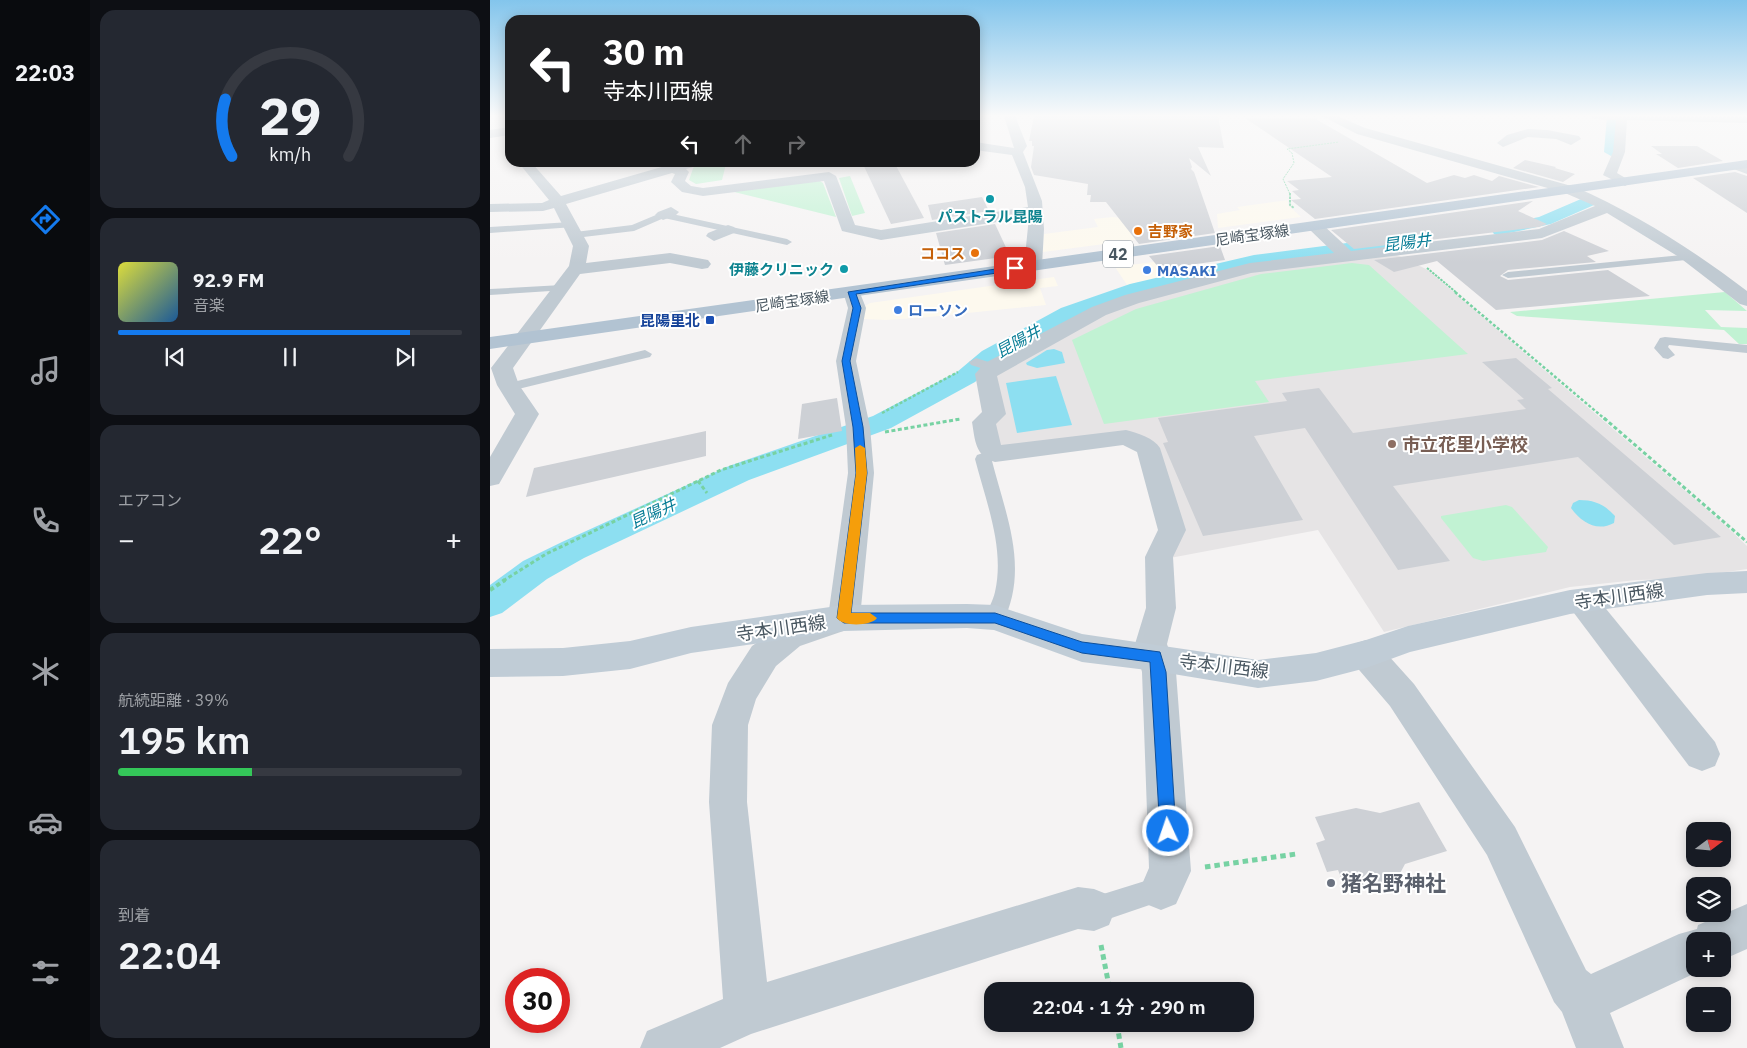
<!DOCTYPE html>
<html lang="ja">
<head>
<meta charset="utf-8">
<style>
  body { margin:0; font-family:"IBM Plex Sans","Noto Sans JP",sans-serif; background:#242831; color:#f1f3f6; height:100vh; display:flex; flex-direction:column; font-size:19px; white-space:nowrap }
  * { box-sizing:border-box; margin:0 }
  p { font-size:16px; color:#9ea1a6 }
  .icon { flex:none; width:28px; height:28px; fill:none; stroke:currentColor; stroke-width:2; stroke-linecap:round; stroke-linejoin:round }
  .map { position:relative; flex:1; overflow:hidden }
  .side { display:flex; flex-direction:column; gap:10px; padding:10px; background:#0d0f14; width:400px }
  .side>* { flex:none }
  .hud { position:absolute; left:15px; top:15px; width:475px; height:152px; border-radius:15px; box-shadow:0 2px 12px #0003; background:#202124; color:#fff; overflow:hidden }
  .needle { width:32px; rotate:74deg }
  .fabs { position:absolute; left:1196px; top:822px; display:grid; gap:10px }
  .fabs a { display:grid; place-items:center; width:45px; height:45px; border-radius:10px; background:#171b24; box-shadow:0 2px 12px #0003; font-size:25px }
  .speed { position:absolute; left:15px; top:968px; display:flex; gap:10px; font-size:25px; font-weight:700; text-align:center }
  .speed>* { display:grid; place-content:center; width:65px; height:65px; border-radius:50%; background:#171b24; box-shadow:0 2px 12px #0003; line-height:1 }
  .speed .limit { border:8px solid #d22; background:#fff; color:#111 }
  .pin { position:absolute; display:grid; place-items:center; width:42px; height:42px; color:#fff; margin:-21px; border-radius:10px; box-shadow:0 2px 8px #0006 }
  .me { position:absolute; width:55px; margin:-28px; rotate:357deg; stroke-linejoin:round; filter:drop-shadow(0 0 4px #0008) }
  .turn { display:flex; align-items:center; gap:18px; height:105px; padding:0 15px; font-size:22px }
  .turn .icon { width:65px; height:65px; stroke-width:2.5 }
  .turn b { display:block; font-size:35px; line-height:42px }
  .lanes { display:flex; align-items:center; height:48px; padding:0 15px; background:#0003; justify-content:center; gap:25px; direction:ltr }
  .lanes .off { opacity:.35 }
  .big { font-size:38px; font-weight:600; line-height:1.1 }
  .side .widget { flex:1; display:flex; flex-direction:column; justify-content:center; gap:8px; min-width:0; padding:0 18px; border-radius:15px; background:#242831 }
  .side .dial { align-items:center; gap:0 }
  .dial svg { height:130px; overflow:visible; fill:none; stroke:#363941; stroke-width:7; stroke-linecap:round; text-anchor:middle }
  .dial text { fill:#f1f3f6; stroke:none }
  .song { display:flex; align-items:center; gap:15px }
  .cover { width:60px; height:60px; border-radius:8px; background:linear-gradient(135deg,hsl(60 70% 55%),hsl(210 70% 35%)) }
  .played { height:5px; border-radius:2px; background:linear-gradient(90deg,#147aee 85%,#363941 85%) }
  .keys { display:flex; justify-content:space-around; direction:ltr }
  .heat { display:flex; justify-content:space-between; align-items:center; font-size:28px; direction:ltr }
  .charge { height:8px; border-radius:4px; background:linear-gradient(90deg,#34c759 39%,#363941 0) }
  .trip { position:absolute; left:494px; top:982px; width:270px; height:50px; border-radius:15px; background:#171b24; box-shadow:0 2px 12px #0003; font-weight:600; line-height:50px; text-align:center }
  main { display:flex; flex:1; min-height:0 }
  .dock { display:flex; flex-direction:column; width:90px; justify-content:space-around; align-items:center; background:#090b0e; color:#9ea1a6 }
  .dock .icon { width:35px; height:35px }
  .dock .active { color:#147aee }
  .dock b { font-size:22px; color:#f1f3f6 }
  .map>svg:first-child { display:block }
</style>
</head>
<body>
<main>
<nav class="dock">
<b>22:03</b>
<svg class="icon active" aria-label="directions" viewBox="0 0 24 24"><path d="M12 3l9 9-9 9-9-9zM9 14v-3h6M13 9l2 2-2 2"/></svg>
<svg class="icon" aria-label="music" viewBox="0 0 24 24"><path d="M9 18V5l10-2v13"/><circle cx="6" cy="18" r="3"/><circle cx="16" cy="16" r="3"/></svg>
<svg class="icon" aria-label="phone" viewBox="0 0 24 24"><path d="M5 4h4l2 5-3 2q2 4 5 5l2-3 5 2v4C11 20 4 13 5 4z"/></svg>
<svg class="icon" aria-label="climate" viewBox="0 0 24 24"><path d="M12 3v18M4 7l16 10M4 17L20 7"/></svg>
<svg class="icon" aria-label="car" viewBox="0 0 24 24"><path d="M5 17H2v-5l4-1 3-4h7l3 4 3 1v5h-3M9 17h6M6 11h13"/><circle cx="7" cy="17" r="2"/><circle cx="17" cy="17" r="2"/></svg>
<svg class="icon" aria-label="filters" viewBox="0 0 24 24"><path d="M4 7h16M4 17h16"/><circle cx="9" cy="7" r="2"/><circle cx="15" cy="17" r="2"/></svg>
</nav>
<section class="side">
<div class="widget dial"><svg viewBox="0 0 100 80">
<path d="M14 69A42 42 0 1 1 86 69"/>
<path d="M14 69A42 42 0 0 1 10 34" stroke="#147aee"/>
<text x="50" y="56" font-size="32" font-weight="700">29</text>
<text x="50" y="72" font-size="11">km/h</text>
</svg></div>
<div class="widget">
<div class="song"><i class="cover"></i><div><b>92.9 FM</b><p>音楽</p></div></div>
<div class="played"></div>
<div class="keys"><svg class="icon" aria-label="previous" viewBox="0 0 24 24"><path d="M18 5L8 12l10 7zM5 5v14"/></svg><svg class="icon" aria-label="pause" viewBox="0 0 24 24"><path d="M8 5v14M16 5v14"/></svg><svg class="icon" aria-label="next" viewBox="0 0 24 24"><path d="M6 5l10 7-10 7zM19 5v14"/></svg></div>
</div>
<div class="widget"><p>エアコン</p>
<div class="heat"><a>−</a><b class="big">22°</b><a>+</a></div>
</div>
<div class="widget"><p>航続距離 · 39%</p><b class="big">195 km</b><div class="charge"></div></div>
<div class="widget"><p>到着</p><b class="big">22:04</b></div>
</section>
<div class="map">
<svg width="1257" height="1048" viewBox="0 0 1257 1048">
  <rect width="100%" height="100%" fill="#f5f3f3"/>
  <g fill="#fdf9ee">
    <polygon points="798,200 798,205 811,217 728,228 727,214 750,210 747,207"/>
    <polygon points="623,217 670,224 668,237 553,252 554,234 608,227 604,219"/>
    <polygon points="679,260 690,273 637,285 625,267"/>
    <polygon points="564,277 568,286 550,288 556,305 439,317 396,320 373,319 375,306 380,303"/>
  </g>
  <polygon fill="#e6e4e5" points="905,254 938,270 1235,525 1257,546 1257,569 1190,579 1147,580 1080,587 894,632 828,530 680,558 660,441 511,447 501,422 501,374 626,306 763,270"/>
  <g fill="#c1f2d3">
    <polygon points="219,163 236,164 232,180 206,184 199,180 204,166"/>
    <polygon points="360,176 375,213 362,216 349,178"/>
    <polygon points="330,181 333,183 346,217 240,191"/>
    <polygon points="862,263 879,265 978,354 765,381 779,402 614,424 582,340 646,309 771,274"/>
    <polygon points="1235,292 1257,311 1215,310 1231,327 1257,328 1257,344 1249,344 1234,330 1027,316 1020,312"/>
    <polygon points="1016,505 1022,507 1058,547 1056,552 993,561 983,558 951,518 951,516"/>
  </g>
  <g fill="#8ddff1">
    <polygon points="564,349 572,352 575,363 547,368 537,365 536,363 557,350"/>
    <polygon points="566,376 582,425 527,433 516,383"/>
    <path d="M1089,500C1105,500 1115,505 1125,516L1124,523C1107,532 1092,523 1081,508L1083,503Z"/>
  </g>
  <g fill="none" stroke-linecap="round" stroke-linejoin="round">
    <g fill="#8ddff1" fill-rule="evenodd">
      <polygon points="1117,116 1129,116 1128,152 1121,156 1114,152"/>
      <polygon points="1098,196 1104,197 1106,201 1104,205 1061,224 1010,235 1004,234 1001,230 1004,226 1049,217"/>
      <polygon points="903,237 910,239 912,243 910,247 764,267 654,293 587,318 508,361 485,382 401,428 259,480 94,558 57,579 12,613 0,617 0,585 33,561 72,542 239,466 383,416 467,372 492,351 571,308 640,284 764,255"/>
    </g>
  </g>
  <g fill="#cdd0d5">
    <polygon points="544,116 728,116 734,148 708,147 721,176 699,158 702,167 701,169 704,172 725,233 649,244 616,202 600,202 601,195 597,195 598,184 544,175 541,167 544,146 542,146 542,141 539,141"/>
    <polygon points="755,118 824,118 937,183 964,175 975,178 984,175 1002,181 1009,176 1049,187 825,219 801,200 811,199 802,191 809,190 797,181 842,177"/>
    <polygon points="1161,146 1207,146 1233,161 1188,168 1166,154 1172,154"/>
    <polygon points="1035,160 1066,167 1065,168 1085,174 1073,182 1023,168"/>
    <polygon points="372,162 404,162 434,218 401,224"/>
    <polygon points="1245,172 1257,176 1257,213 1203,178"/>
    <polygon points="492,197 499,211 442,220 438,205"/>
    <polygon points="1043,201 1028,211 1057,224 1049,227 864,249 841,230"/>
    <polygon points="505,224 520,256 455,265 446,233"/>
    <polygon points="1074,231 1119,251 1097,256 1106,262 1018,270 1010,276 1018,280 1118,270 1160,296 1006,310 947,261 904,272 884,260 1052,240"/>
    <polygon points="730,246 735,260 670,269 659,256"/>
    <polygon points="1026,358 1062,388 1058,389 1231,537 1184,545 1088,457 903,486 960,561 908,570 815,428 764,436 813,520 713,536 673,443 678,442 668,418 797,401 792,393 829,388 863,433 1036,409 1027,400 1034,399 992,362"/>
    <polygon points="347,398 352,431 308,439 312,404"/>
    <polygon points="216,431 216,456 36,497 44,468"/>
    <polygon points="929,802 957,851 915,864 907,879 857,892 848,870 837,872 826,843 835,840 825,817 866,808 890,813"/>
  </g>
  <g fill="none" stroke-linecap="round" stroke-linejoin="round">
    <polyline stroke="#77d2a3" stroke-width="1" stroke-dasharray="2 1" stroke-linecap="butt" points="800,194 793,179 804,163 802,153 797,149 849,142"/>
    <g stroke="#77d2a3" stroke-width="2" stroke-dasharray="2.5 1" stroke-linecap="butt">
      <polyline points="800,193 800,205 804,208"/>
      <polyline points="937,268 967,293"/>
    </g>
    <g stroke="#77d2a3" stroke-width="2.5" stroke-dasharray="3 2" stroke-linecap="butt">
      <polyline points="965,292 1116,420"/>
      <polyline points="392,413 468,372"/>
      <polyline points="466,420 470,419"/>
    </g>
    <g stroke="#77d2a3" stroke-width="3" stroke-dasharray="4 2.5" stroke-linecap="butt">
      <polyline points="1114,418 1257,542"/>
      <polyline points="395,432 470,419"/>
      <polyline points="208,481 217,493"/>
      <polyline points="13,581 56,554 231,470 342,435"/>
    </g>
    <polyline stroke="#77d2a3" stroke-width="4" stroke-dasharray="4.5 3" stroke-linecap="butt" points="0,590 15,580"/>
    <g stroke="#77d2a3" stroke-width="5" stroke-dasharray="5.5 4" stroke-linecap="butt">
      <polyline points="715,867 806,854"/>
      <polyline points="611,945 620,991"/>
      <polyline points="627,1024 631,1048"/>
    </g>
    <g fill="#c0cad2" fill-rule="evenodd">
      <polygon points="1244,163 1257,168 1257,174 1241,168 1241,164"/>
      <polygon points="173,212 297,239 302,242 297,245 174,218 144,231 85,238 80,235 85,232 142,225"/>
      <polygon points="80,222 84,223 84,227 0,233 0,227"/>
      <polygon points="1202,254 1207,257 1206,259 1018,278 1012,275 1018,272"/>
      <polygon points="72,285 76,286 76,290 0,295 0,289"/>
      <polygon points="1175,337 1257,345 1257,353 1179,345 1178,347 1185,355 1178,359 1173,358 1164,348 1170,338"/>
      <polygon points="155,350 162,354 160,357 20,391 13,387 15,384"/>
      <polygon points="486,358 508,365 510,368 503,372 481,365 479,362"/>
      <path d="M505,449L513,454L502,461C516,516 540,569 512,624L505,626L498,624L495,618C498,609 503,601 505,592C515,548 496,502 485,459L487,455Z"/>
      <polygon points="671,876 680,880 684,889 680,898 604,924 594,920 590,910 594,900"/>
    </g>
    <g fill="#c0cad2" fill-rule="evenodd">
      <polygon points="514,116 525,116 537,146 533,152 552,201 554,229 552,266 549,270 537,270 534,266 539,217 391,240 352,231 334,181 213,196 192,192 181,182 185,174 182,173 76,204 99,246 96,263 180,253 218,260 221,264 218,268 212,269 180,263 90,274 23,368 29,385 49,414 9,484 0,486 0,457 25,414 7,385 1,368 79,266 83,246 64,208 53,211 0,212 0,204 52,203 59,200 28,162 41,162 71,196 189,162 208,162 207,166 196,169 199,172 195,181 201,186 213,188 339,172 346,176 365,225 391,230 538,207 535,187 522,155 485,150 485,142 524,148"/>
      <path d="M832,116H847L875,128L1085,187C1147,214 1203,250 1257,291V306L1250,304L1189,257L1117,213L1052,238L761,273L649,303L616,315L507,376L516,414L506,424L511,445L636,430C648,433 664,438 670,448L696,530L683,557L686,608L677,644L686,672L701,871L686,904L671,910L656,904L650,889L659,868L652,672L645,644L656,608L655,557L668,530L647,452L633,445L505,462C485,456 485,440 482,422L492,412L485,374L495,363L602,307L635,295L760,263L844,253L819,229L817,226L819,223H831L861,251L1049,229L1105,206L1075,193L867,134Z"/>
      <polygon points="1099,116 1257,117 1257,123 1137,120 1135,152 1127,173 1142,182 1135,186 1113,175 1123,152 1126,120 1104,119"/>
      <polygon points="20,127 20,135 0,138 0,130"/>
      <polygon points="1038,129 1057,130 1089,136 1091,139 1081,145 1066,139 1038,137 1013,147 1007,143 1017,135"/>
      <polygon points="181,207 189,212 186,215 173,220 165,215 168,212"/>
      <polygon points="238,225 244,227 246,230 244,233 224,241 216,236 218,233"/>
      <polygon points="362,287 368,288 376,308 366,361 380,427 384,473 370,618 365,627 310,646 286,666 266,699 258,725 257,802 277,982 588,887 604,889 619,895 625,910 619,925 604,931 588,929 261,1034 230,1048 150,1048 157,1031 233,999 219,802 222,725 238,683 262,646 288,628 339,610 358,473 356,427 346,361 358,308 353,292 356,288"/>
      <polygon points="1092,589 1103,593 1225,742 1230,754 1225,766 1212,771 1199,766 1081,609 1077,601 1081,593"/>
      <polygon points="876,640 888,644 924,684 1025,827 1096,970 1101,974 1189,934 1207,929 1208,925 1257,904 1257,949 1232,960 1232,941 1205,941 1205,969 1214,969 1120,1013 1134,1048 1086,1048 1072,1012 1064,1002 997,855 900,706 864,664 860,654 864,644"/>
    </g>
    <polygon fill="#c0ccd6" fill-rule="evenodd" points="1257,571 1257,593 1217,595 1080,614 920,652 876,668 826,681 768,688 665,671 592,662 504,630 477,628 354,631 201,653 140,669 73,676 0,677 0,649 73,648 140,641 201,627 354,605 477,604 505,605 592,634 768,660 826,653 876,640 918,626 1080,590 1217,573"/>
    <polygon fill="#b2c3d2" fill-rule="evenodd" points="1257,160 1257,168 0,349 0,337"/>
  </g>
  <linearGradient id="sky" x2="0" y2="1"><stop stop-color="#83c5ec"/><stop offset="0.44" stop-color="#fafafa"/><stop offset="1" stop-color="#fafafa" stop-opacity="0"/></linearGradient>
  <rect width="1257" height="263" fill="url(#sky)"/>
  <polygon fill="#147aee" stroke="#0d4f9b" points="525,266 527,270 366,294 371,308 360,361 373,427 377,473 361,613 505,613 592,642 670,652 676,672 686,831 684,837 678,839 672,837 670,831 660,662 592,653 505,623 354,623 347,618 366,473 363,427 352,361 363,308 358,292"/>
  <path fill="#f59e0b" d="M370,445L375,448L377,473L361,613H380L387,618C382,626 352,627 347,618L366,473L365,448Z"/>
  <g fill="#0f9aa8" stroke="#fff" stroke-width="2">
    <circle cx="500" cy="199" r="5"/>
    <circle cx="354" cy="269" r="5"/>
  </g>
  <g fill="#e8710a" stroke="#fff" stroke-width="2">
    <circle cx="648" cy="231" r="5"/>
    <circle cx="485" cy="253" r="5"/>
  </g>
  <g fill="#3f7fe0" stroke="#fff" stroke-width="2">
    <circle cx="657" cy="270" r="5"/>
    <circle cx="408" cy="310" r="5"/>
  </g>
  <rect fill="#1a4fb4" stroke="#fff" stroke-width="2" x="215" y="315" width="10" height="10" rx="2.5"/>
  <circle fill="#8d6e63" stroke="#fff" stroke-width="2" cx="902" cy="444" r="5"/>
  <circle fill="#6b7280" stroke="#fff" stroke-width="2" cx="841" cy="883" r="5"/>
  <g text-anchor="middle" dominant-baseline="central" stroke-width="4" stroke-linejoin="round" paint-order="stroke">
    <g font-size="15" font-weight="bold" fill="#0d838f" stroke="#fff">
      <text x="500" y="216">パストラル昆陽</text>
      <text x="344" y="269" text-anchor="end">伊藤クリニック</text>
    </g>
    <g font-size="15" font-weight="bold" fill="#c56008" stroke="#fff" text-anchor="start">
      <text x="658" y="231">吉野家</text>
      <text x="475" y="253" text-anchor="end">ココス</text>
    </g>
    <g font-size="15" fill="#495761" stroke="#fff">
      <text transform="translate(762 235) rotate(-8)">尼崎宝塚線</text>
      <text transform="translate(302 301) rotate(-8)">尼崎宝塚線</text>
    </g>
    <g font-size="15" font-weight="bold" fill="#366cbe" stroke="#fff" text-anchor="start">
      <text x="667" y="270">MASAKI</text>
      <text x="418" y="310">ローソン</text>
    </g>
    <g font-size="15" font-weight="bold" fill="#164399" stroke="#fff" text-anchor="end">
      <text x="210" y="320">昆陽里北</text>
    </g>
    <g font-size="16" font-style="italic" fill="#087d96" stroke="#fff">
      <text transform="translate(917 242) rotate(-7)">昆陽井</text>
      <text transform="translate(528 341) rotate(-29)">昆陽井</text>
      <text transform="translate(163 513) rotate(-25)">昆陽井</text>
    </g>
    <rect fill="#fff" stroke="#808990" stroke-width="1" x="613" y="240.5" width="30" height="27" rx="4"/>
    <g font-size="16" font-weight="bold" fill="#495761">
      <text x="628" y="254">42</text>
    </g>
    <g font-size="18" font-weight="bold" fill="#785e54" stroke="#fff" text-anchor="start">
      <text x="912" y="444">市立花里小学校</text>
    </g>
    <g font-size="18" fill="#495761" stroke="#fff">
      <text transform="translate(1129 596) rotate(-8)">寺本川西線</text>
      <text transform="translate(291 628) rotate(-8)">寺本川西線</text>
      <text transform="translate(734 666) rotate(7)">寺本川西線</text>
    </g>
    <g font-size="21" font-weight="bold" fill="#5b616d" stroke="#fff" text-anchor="start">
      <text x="851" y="883">猪名野神社</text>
    </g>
  </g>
</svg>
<div class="fabs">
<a><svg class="needle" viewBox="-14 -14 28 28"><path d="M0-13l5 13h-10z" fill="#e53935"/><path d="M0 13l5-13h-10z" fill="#9ea1a6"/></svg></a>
<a><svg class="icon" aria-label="layers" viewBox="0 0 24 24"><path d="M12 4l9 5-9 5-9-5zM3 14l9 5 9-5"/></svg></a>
<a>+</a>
<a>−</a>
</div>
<div class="speed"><div class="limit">30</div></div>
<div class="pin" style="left:525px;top:268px;background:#d93025"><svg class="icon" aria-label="arrive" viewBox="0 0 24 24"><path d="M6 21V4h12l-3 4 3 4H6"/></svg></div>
<svg class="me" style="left:678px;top:831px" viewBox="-20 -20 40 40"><circle r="17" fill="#147aee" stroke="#fff" stroke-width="3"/><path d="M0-11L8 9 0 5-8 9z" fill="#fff"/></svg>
<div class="trip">22:04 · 1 分 · 290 m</div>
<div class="hud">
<div class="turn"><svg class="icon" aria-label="left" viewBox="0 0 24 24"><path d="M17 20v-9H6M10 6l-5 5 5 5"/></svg><div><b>30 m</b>寺本川西線</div></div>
<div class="lanes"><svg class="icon" aria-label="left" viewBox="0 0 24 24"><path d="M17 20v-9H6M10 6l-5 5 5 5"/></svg><svg class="icon off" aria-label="ahead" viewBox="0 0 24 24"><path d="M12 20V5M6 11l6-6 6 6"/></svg><svg class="icon off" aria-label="right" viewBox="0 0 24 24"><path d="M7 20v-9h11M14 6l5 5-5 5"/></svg></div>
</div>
</div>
</main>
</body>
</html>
